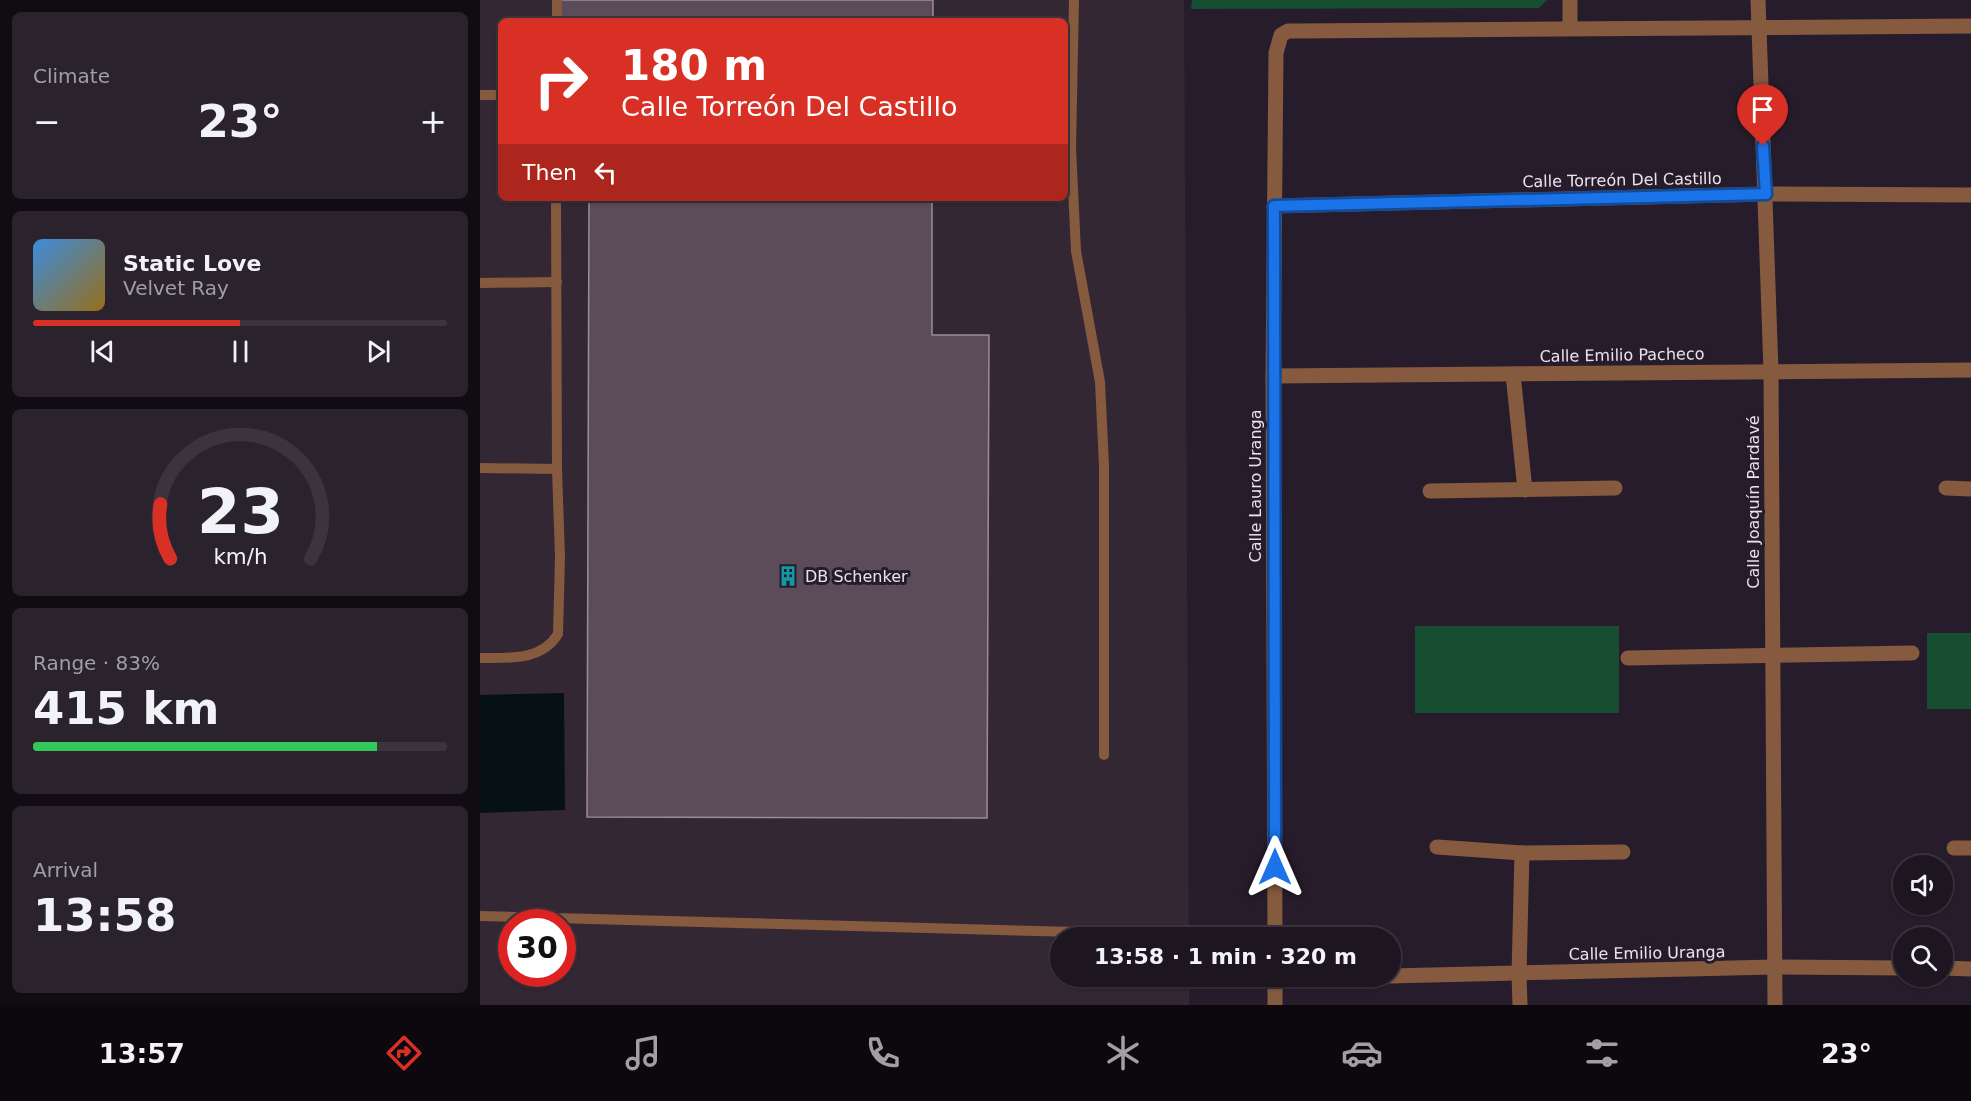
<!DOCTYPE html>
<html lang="en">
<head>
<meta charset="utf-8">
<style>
  body { margin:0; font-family:"DejaVu Sans",sans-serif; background:#2a222d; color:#f1f3f6; height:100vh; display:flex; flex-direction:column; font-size:22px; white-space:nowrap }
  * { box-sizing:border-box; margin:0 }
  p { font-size:20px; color:#a09fa5 }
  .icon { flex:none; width:33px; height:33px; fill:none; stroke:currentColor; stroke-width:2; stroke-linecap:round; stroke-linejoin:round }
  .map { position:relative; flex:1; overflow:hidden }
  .panel { display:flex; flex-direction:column; gap:12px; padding:12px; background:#100c12; width:480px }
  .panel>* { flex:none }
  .hud { position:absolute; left:18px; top:18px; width:570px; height:183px; border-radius:9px; box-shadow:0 2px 4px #0004,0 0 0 2px #3b343e; background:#d93025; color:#fff; overflow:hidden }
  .controls { position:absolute; left:1413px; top:855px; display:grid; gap:12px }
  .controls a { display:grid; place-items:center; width:60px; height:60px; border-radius:50%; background:#1d1520; box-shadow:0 2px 4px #0004,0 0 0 2px #3b343e; font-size:30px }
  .speed { position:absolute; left:18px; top:909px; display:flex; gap:12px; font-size:30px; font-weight:700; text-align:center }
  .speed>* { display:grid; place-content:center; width:78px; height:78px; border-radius:50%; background:#1d1520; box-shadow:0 2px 4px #0004,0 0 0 2px #3b343e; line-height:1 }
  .speed .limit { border:9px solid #d22; background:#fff; color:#111 }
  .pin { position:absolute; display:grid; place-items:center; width:51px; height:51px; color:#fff; margin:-62px -26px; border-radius:50% 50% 50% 0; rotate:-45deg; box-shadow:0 0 6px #0007 }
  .pin .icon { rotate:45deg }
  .me { position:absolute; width:66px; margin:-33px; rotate:0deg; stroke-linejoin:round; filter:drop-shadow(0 0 4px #0008) }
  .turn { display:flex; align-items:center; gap:21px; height:126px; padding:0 24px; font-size:27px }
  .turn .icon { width:78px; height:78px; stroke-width:2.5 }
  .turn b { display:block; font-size:42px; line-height:51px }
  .then { display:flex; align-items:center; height:57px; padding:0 24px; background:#0003; gap:12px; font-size:22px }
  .big { font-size:45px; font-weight:700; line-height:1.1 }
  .panel .tile { flex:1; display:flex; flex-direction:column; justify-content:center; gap:9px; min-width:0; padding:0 21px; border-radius:9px; background:#2a222d }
  .panel .dial { align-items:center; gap:0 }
  .dial svg { height:156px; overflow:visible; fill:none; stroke:#3b343e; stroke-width:7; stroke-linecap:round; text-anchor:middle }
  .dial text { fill:#f1f3f6; stroke:none }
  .song { display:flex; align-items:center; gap:18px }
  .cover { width:72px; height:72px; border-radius:9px; background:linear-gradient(135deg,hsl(210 70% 55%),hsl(40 70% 35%)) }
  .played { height:6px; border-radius:3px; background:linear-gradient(90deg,#d93025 50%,#3b343e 50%) }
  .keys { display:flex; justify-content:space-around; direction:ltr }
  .heat { display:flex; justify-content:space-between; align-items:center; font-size:33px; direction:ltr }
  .charge { height:9px; border-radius:4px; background:linear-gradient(90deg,#34c759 83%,#3b343e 0) }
  .trip { position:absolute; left:570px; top:927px; width:351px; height:60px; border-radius:30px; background:#1d1520; box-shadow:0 2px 4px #0004,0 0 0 2px #3b343e; font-weight:700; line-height:60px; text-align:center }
  .menu { display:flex; height:96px; justify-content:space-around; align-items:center; background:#0c080d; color:#a09fa5 }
  .menu .icon { width:42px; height:42px }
  .menu .current { color:#d93025 }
  .menu b { font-size:27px; color:#f1f3f6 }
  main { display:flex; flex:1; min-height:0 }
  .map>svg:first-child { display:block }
</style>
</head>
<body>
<main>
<section class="panel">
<div class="tile"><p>Climate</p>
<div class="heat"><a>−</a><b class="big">23°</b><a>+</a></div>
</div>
<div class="tile">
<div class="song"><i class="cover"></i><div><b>Static Love</b><p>Velvet Ray</p></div></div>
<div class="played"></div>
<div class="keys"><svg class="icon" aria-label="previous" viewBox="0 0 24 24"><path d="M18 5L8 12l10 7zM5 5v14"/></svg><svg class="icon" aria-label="pause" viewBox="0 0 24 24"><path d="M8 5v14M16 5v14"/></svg><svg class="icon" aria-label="next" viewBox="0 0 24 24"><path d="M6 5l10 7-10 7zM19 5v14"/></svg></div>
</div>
<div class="tile dial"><svg viewBox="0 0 100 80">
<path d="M14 69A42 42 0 1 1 86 69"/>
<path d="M14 69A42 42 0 0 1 9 41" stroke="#d93025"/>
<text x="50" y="56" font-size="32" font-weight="700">23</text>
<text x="50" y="72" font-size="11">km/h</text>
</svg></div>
<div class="tile"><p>Range · 83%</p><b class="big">415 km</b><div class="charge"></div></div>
<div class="tile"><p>Arrival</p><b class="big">13:58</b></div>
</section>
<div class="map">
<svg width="1491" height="1005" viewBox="0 0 1491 1005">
  <rect width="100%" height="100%" fill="#271c2b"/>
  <path fill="#342734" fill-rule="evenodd" d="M0,0H704L709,937L580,938V976L709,977V1005H0ZM21,21H585V198H21ZM32,922H82V974H32Z"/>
  <g fill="#174d30">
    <polygon points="712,0 1067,0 1059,8 711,9"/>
    <rect x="935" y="626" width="204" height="87"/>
    <rect x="1447" y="633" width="44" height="76"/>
  </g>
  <polygon fill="#061115" points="84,693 85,810 0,813 0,695"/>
  <g fill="#5c4b58" stroke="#9e8b99" stroke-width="1.5">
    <rect x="81" y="0" width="372" height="21"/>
    <polygon points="109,198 452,198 452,335 509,335 507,818 107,817"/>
  </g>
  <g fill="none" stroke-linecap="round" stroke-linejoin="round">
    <g stroke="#855a3f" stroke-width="10">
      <polyline points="594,0 591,148 596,251 620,382 624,466 624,755"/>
      <polyline points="77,21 77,0"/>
      <polyline points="0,95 21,95"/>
      <polyline points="0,283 77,282"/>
      <polyline points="0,468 77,469"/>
      <path d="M0,658C28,658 62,661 78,634L80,557L77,469L76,198"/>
      <polyline points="0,916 596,932"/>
    </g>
    <g stroke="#855a3f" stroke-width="15">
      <polyline points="1090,0 1090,28"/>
      <polyline points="1278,0 1291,371 1295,1005"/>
      <polyline points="794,206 1286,194 1491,195"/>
      <polyline points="1033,374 1045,490"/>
      <polyline points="793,376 1491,370"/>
      <polyline points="1466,488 1491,489"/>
      <polyline points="950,491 1135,488"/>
      <polyline points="1148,658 1432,653"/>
      <polyline points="957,847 1042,853 1143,852"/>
      <polyline points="1474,848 1491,848"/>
      <polyline points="795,938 793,376 796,53 801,35 808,31 817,31 1491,26"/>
      <polyline points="1462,968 1491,969"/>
      <polyline points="795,976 795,1005"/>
      <polyline points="910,976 1295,967 1424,968"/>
      <polyline points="795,977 858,976"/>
      <polyline points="1040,1005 1039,974 1042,853"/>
    </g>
  </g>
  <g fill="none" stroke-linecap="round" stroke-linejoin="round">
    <g stroke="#114b97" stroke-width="15">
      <polyline id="route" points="795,867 794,206 1286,194 1283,146"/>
    </g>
    <use href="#route" stroke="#1a73e8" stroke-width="10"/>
  </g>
  <defs>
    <g id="building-bare" transform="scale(1.62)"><path d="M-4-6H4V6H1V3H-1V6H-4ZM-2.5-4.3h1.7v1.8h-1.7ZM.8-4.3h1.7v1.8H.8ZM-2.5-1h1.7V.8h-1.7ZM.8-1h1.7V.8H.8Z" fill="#0f9aa8" stroke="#271c2b" stroke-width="2.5" paint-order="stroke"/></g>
  </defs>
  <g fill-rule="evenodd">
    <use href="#building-bare" x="308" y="576"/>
  </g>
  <g text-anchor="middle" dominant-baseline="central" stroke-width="6" stroke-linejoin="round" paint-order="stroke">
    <g font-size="16" fill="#eae3ed" stroke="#271c2b">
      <text transform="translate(1142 180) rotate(-1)">Calle Torreón Del Castillo</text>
      <text transform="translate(1142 355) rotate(-1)">Calle Emilio Pacheco</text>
      <text transform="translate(775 486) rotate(-90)">Calle Lauro Uranga</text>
      <text transform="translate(1273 502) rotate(-90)">Calle Joaquín Pardavé</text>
      <text transform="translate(1167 953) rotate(-1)">Calle Emilio Uranga</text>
    </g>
    <g font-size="16" fill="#eae3ed" stroke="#271c2b" text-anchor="start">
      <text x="325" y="576">DB Schenker</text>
    </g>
  </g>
</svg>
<div class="controls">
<a><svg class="icon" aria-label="sound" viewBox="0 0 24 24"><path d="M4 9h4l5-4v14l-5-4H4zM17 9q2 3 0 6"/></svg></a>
<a><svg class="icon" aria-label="search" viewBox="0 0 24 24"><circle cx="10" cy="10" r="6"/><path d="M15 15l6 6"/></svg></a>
</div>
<div class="speed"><div class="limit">30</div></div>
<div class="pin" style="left:1283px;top:146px;background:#d93025"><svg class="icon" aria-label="arrive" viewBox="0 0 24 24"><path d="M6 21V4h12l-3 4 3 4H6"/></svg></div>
<svg class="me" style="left:795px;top:867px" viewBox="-20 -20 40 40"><path d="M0-17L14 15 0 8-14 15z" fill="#1a73e8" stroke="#fff" stroke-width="4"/></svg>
<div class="trip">13:58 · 1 min · 320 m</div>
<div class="hud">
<div class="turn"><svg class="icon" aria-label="right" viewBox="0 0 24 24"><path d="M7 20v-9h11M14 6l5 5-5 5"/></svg><div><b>180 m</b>Calle Torreón Del Castillo</div></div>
<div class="then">Then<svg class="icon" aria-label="left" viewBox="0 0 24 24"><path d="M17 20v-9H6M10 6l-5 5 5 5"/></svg></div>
</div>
</div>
</main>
<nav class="menu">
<b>13:57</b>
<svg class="icon current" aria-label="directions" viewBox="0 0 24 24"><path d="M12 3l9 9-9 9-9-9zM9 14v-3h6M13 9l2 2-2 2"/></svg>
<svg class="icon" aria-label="music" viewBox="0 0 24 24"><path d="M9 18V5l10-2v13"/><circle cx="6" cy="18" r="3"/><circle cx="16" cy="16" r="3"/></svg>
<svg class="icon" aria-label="phone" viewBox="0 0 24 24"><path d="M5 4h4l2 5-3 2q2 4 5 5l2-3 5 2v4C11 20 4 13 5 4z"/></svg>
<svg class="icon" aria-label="climate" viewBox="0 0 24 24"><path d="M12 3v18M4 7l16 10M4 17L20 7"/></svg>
<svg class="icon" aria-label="car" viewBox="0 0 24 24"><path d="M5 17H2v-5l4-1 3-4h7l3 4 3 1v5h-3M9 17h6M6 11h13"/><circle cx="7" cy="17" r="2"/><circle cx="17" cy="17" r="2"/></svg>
<svg class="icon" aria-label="filters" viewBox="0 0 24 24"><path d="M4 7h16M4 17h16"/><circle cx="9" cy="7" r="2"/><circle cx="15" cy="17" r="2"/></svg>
<b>23°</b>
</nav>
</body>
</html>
